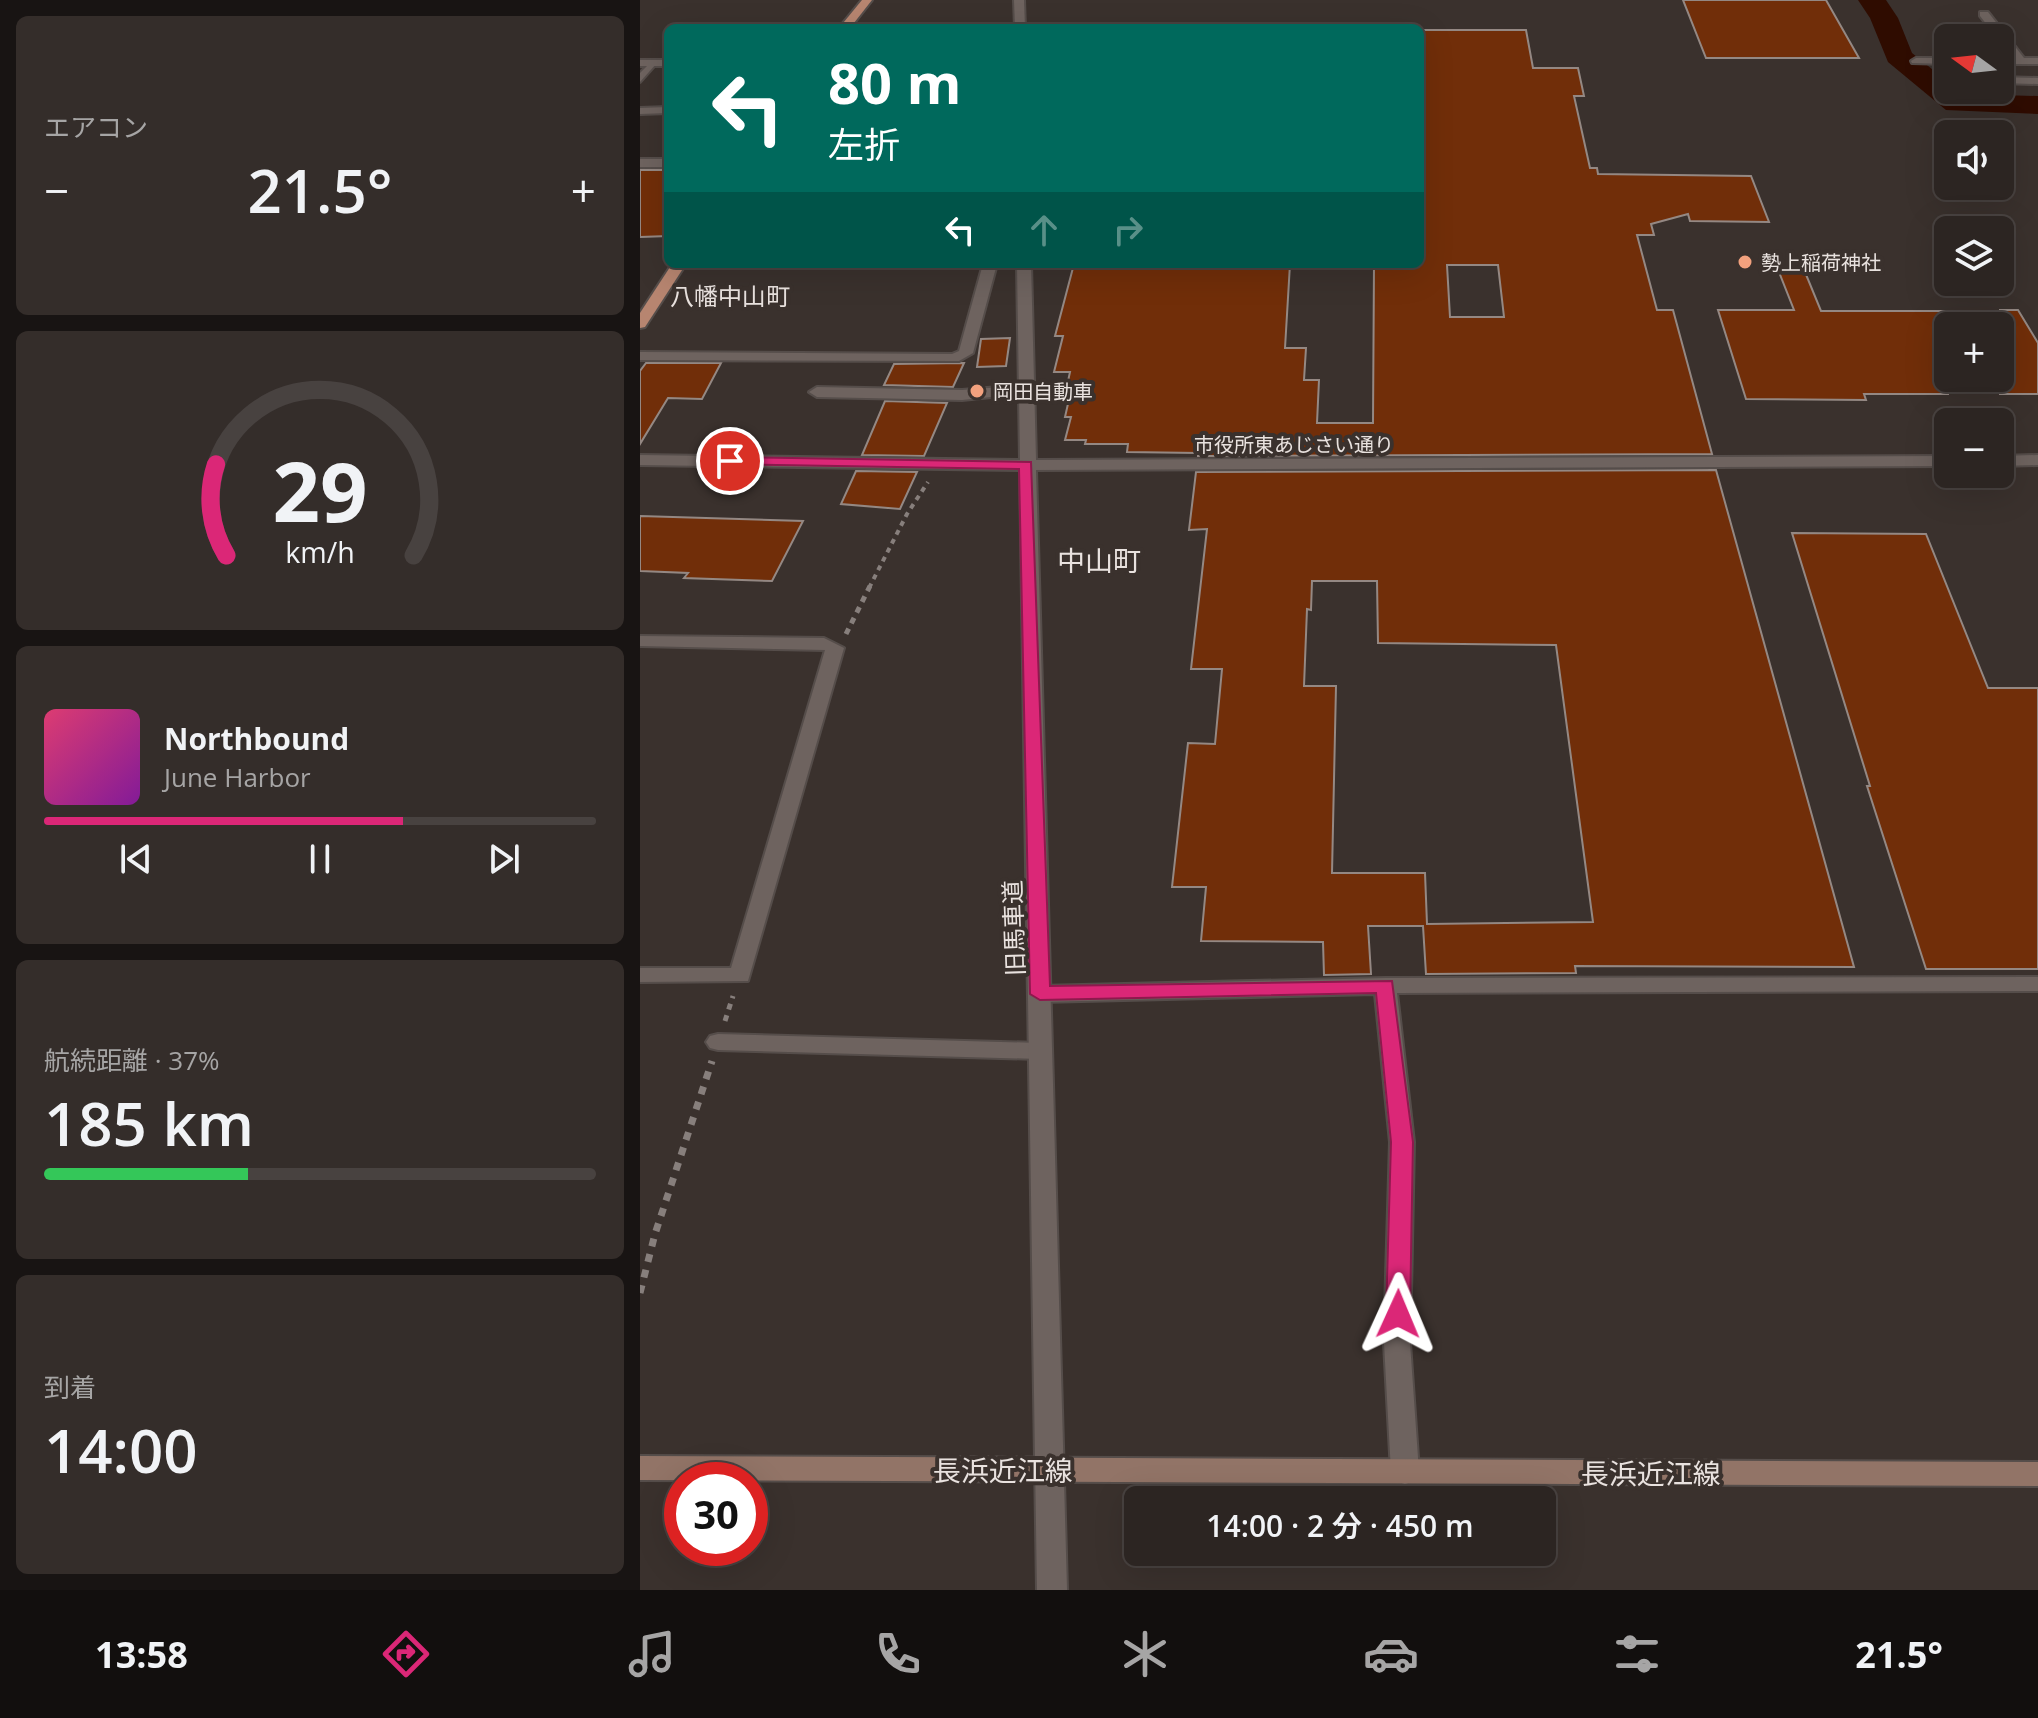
<!DOCTYPE html>
<html lang="ja">
<head>
<meta charset="utf-8">
<style>
  body { margin:0; font-family:"Open Sans","Noto Sans JP",sans-serif; background:#342d2a; color:#f1f3f6; height:100vh; display:flex; flex-direction:column; font-size:30px; white-space:nowrap }
  * { box-sizing:border-box; margin:0 }
  p { font-size:26px; color:#a6a5a5 }
  .icon { flex:none; width:44px; height:44px; fill:none; stroke:currentColor; stroke-width:2; stroke-linecap:round; stroke-linejoin:round }
  .map { position:relative; flex:1; overflow:hidden }
  .drawer { display:flex; flex-direction:column; gap:16px; padding:16px; background:#181413; width:640px }
  .drawer>* { flex:none }
  .guide { position:absolute; left:24px; top:24px; width:760px; height:244px; border-radius:12px; box-shadow:0 8px 32px #0002,0 0 0 2px #484240; background:#00695c; color:#fff; overflow:hidden }
  .needle { width:52px; rotate:285deg }
  .fabs { position:absolute; left:1294px; top:24px; display:grid; gap:16px }
  .fabs a { display:grid; place-items:center; width:80px; height:80px; border-radius:12px; background:#2c2522; box-shadow:0 8px 32px #0002,0 0 0 2px #484240; font-size:40px }
  .speed { position:absolute; left:24px; top:1462px; display:flex; gap:16px; font-size:40px; font-weight:700; text-align:center }
  .speed>* { display:grid; place-content:center; width:104px; height:104px; border-radius:50%; background:#2c2522; box-shadow:0 8px 32px #0002,0 0 0 2px #484240; line-height:1 }
  .speed .limit { border:12px solid #d22; background:#fff; color:#111 }
  .pin { position:absolute; display:grid; place-items:center; width:68px; height:68px; color:#fff; margin:-34px; border:4px solid #fff; border-radius:50%; box-shadow:0 2px 8px #0007 }
  .me { position:absolute; width:88px; margin:-44px; rotate:1deg; stroke-linejoin:round; filter:drop-shadow(0 0 6px #0008) }
  .turn { display:flex; align-items:center; gap:28px; height:168px; padding:0 32px; font-size:36px }
  .turn .icon { width:104px; height:104px; stroke-width:2.5 }
  .turn b { display:block; font-size:56px; line-height:68px }
  .lanes { display:flex; align-items:center; height:76px; padding:0 32px; background:#0003; justify-content:center; gap:40px; direction:ltr }
  .lanes .off { opacity:.35 }
  .big { font-size:60px; font-weight:600; line-height:1.1 }
  .drawer .tile { flex:1; display:flex; flex-direction:column; justify-content:center; gap:12px; min-width:0; padding:0 28px; border-radius:12px; background:#342d2a }
  .drawer .dial { align-items:center; gap:0 }
  .dial svg { height:208px; overflow:visible; fill:none; stroke:#484240; stroke-width:7; stroke-linecap:round; text-anchor:middle }
  .dial text { fill:#f1f3f6; stroke:none }
  .song { display:flex; align-items:center; gap:24px }
  .cover { width:96px; height:96px; border-radius:12px; background:linear-gradient(135deg,hsl(340 70% 55%),hsl(290 70% 35%)) }
  .played { height:8px; border-radius:4px; background:linear-gradient(90deg,#db2777 65%,#484240 65%) }
  .keys { display:flex; justify-content:space-around; direction:ltr }
  .heat { display:flex; justify-content:space-between; align-items:center; font-size:44px; direction:ltr }
  .charge { height:12px; border-radius:6px; background:linear-gradient(90deg,#34c759 37%,#484240 0) }
  .trip { position:absolute; left:484px; top:1486px; width:432px; height:80px; border-radius:12px; background:#2c2522; box-shadow:0 8px 32px #0002,0 0 0 2px #484240; font-weight:600; line-height:80px; text-align:center }
  .menu { display:flex; height:128px; justify-content:space-around; align-items:center; background:#120f0e; color:#a6a5a5 }
  .menu .icon { width:56px; height:56px }
  .menu .on { color:#db2777 }
  .menu b { font-size:36px; color:#f1f3f6 }
  main { display:flex; flex:1; min-height:0 }
  .map>svg:first-child { display:block }
</style>
</head>
<body>
<main>
<section class="drawer">
<div class="tile"><p>エアコン</p>
<div class="heat"><a>−</a><b class="big">21.5°</b><a>+</a></div>
</div>
<div class="tile dial"><svg viewBox="0 0 100 80">
<path d="M14 69A42 42 0 1 1 86 69"/>
<path d="M14 69A42 42 0 0 1 10 34" stroke="#db2777"/>
<text x="50" y="56" font-size="32" font-weight="700">29</text>
<text x="50" y="72" font-size="11">km/h</text>
</svg></div>
<div class="tile">
<div class="song"><i class="cover"></i><div><b>Northbound</b><p>June Harbor</p></div></div>
<div class="played"></div>
<div class="keys"><svg class="icon" aria-label="previous" viewBox="0 0 24 24"><path d="M18 5L8 12l10 7zM5 5v14"/></svg><svg class="icon" aria-label="pause" viewBox="0 0 24 24"><path d="M8 5v14M16 5v14"/></svg><svg class="icon" aria-label="next" viewBox="0 0 24 24"><path d="M6 5l10 7-10 7zM19 5v14"/></svg></div>
</div>
<div class="tile"><p>航続距離 · 37%</p><b class="big">185 km</b><div class="charge"></div></div>
<div class="tile"><p>到着</p><b class="big">14:00</b></div>
</section>
<div class="map">
<svg width="1398" height="1590" viewBox="0 0 1398 1590">
  <rect width="100%" height="100%" fill="#3a312d"/>
  <g fill="none" stroke-linecap="round" stroke-linejoin="round">
    <polygon fill="#2f0c00" fill-rule="evenodd" points="1218,0 1246,0 1258,18 1272,53 1308,82 1308,90 1319,90 1324,94 1398,96 1398,114 1306,110 1248,62 1230,18"/>
  </g>
  <g fill="#712e09" stroke="#948883" stroke-width="2" fill-rule="evenodd">
    <polygon points="1043,0 1186,0 1219,58 1066,58"/>
    <path d="M780,30H886L893,68H938L944,96H934L950,168H957L958,174L1111,176L1129,222L1050,221L1048,214L1011,224L1014,235H997L1017,310H1033L1072,454L558,456V453L487,452L488,444H445L446,440H425L431,417H425L430,395H425L430,372H414L423,336H415L434,264H650L645,348H666L664,380H679L677,423H733L734,264H780ZM807,265H858L864,317H810Z"/>
    <polygon points="0,170 28,170 28,236 0,237"/>
    <polygon points="1139,272 1165,272 1181,311 1308,311 1308,394 1224,394 1226,400 1106,399 1078,310 1154,310"/>
    <polygon points="1360,310 1378,310 1398,343 1398,394 1360,394"/>
    <polygon points="370,338 366,366 337,367 341,339"/>
    <polygon points="6,363 81,363 62,399 28,398 0,444 0,371"/>
    <polygon points="324,363 313,387 244,385 254,364"/>
    <polygon points="245,401 307,403 284,456 222,455"/>
    <path d="M1076,470L1214,967L935,966L936,973L786,974L783,926H728L731,974L684,975L683,942L561,941L566,887H532L548,743L575,744L582,669H551L567,529L549,530L556,472ZM672,581H737L738,643L916,645L953,922L787,924L785,873H692L696,686H664L667,609L671,610Z"/>
    <polygon points="216,471 277,472 260,509 201,504"/>
    <polygon points="0,516 163,521 132,581 44,578 48,573 0,571"/>
    <polygon points="1152,533 1286,534 1348,688 1398,688 1398,969 1286,969 1227,786 1230,786"/>
  </g>
  <g fill="none" stroke-linecap="round" stroke-linejoin="round">
    <g stroke="#554d4a" stroke-width="4">
      <g id="service">
        <polygon points="13,60 17,63 0,82 0,73"/>
        <polygon points="28,107 28,113 0,114 0,108"/>
      </g>
    </g>
    <g stroke="#554d4a" stroke-width="4">
      <g id="minor">
        <polygon points="1340,12 1348,12 1384,58 1398,58 1398,64 1360,64 1360,58 1373,58 1340,16"/>
        <polygon points="1276,58 1308,58 1308,64 1272,63 1271,61"/>
        <rect x="0" y="60" width="28" height="6"/>
        <polygon points="1360,77 1398,78 1398,84 1360,83"/>
        <rect x="0" y="159" width="28" height="8"/>
        <polygon points="343,264 357,264 333,353 319,361 0,360 0,352 312,354 319,351"/>
        <polygon points="386,385 391,387 391,393 322,400 177,397 169,392 177,387 322,390"/>
        <polygon points="0,636 184,638 204,648 108,981 0,982 0,968 91,968 185,650 0,646"/>
        <polygon points="1398,977 1398,991 757,993 774,1142 770,1343 779,1472 775,1481 765,1484 755,1481 751,1472 744,1343 750,1142 735,994 400,1002 392,999 389,994 392,989 400,986 745,978"/>
        <polygon points="78,1034 399,1043 407,1045 411,1051 407,1057 399,1059 78,1050 70,1048 66,1042 70,1036"/>
      </g>
    </g>
    <g stroke="#554d4a" stroke-width="4">
      <g id="tertiary">
        <polygon points="374,0 384,0 385,28 375,28"/>
        <polygon points="377,264 391,264 396,460 1308,456 1308,466 396,470 427,1590 397,1590 380,470 0,465 0,455 380,460"/>
        <polygon points="1398,455 1398,465 1360,466 1360,456"/>
      </g>
    </g>
    <g stroke="#554d4a" stroke-width="4">
      <polygon id="secondary" points="0,1456 1398,1462 1398,1486 0,1480"/>
    </g>
    <g stroke="#554d4a" stroke-width="4">
      <g id="primary">
        <polygon points="222,0 232,0 210,28 199,28"/>
        <polygon points="32,264 46,264 5,327 0,328 0,313"/>
      </g>
    </g>
    <polyline stroke="#877f7c" stroke-width="4" stroke-dasharray="5 5" stroke-linecap="butt" points="229,588 267,514 288,482"/>
    <g stroke="#877f7c" stroke-width="5" stroke-dasharray="6 6" stroke-linecap="butt">
      <polyline points="206,634 230,586"/>
      <polyline points="85,1021 93,996"/>
    </g>
    <polyline stroke="#877f7c" stroke-width="7" stroke-dasharray="8 8" stroke-linecap="butt" points="0,1293 15,1234 72,1061"/>
    <use href="#service" fill="#6e635f" fill-rule="evenodd"/>
    <use href="#minor" fill="#6e635f" fill-rule="evenodd"/>
    <use href="#tertiary" fill="#6e635f" fill-rule="evenodd"/>
    <use href="#secondary" fill="#927467" fill-rule="evenodd"/>
    <use href="#primary" fill="#b78570" fill-rule="evenodd"/>
  </g>
  <polygon fill="#db2777" stroke="#8e194d" stroke-width="2" points="90,457 391,462 410,986 752,981 773,1142 770,1314 766,1321 758,1324 750,1321 746,1314 751,1142 736,993 400,1000 390,994 379,469 85,464 83,461"/>
  <g fill="#f2a17e" stroke="#3a312d" stroke-width="3">
    <circle cx="1105" cy="262" r="8"/>
    <circle cx="337" cy="391" r="8"/>
  </g>
  <g text-anchor="middle" dominant-baseline="central" stroke-width="8" stroke-linejoin="round" paint-order="stroke">
    <g font-size="20" fill="#e9e2df" stroke="#3a312d" text-anchor="start">
      <text x="1121" y="262">勢上稲荷神社</text>
      <text x="353" y="391">岡田自動車</text>
    </g>
    <g font-size="20" fill="#e9e2df" stroke="#3a312d">
      <text x="654" y="444">市役所東あじさい通り</text>
    </g>
    <g font-size="24" fill="#e9e2df" stroke="#3a312d">
      <text x="90" y="295">八幡中山町</text>
    </g>
    <g font-size="24" fill="#e9e2df" stroke="#3a312d">
      <text transform="translate(373 928) rotate(-92)">旧馬車道</text>
    </g>
    <g font-size="28" fill="#e9e2df" stroke="#3a312d">
      <text x="459" y="560">中山町</text>
    </g>
    <g font-size="28" fill="#e9e2df" stroke="#3a312d">
      <text x="363" y="1470">長浜近江線</text>
      <text x="1011" y="1473">長浜近江線</text>
    </g>
  </g>
</svg>
<div class="fabs">
<a><svg class="needle" viewBox="-14 -14 28 28"><path d="M0-13l5 13h-10z" fill="#e53935"/><path d="M0 13l5-13h-10z" fill="#a6a5a5"/></svg></a>
<a><svg class="icon" aria-label="sound" viewBox="0 0 24 24"><path d="M4 9h4l5-4v14l-5-4H4zM17 9q2 3 0 6"/></svg></a>
<a><svg class="icon" aria-label="layers" viewBox="0 0 24 24"><path d="M12 4l9 5-9 5-9-5zM3 14l9 5 9-5"/></svg></a>
<a>+</a>
<a>−</a>
</div>
<div class="speed"><div class="limit">30</div></div>
<div class="pin" style="left:90px;top:461px;background:#d93025"><svg class="icon" aria-label="arrive" viewBox="0 0 24 24"><path d="M6 21V4h12l-3 4 3 4H6"/></svg></div>
<svg class="me" style="left:758px;top:1314px" viewBox="-20 -20 40 40"><path d="M0-17L14 15 0 8-14 15z" fill="#db2777" stroke="#fff" stroke-width="4"/></svg>
<div class="trip">14:00 · 2 分 · 450 m</div>
<div class="guide">
<div class="turn"><svg class="icon" aria-label="left" viewBox="0 0 24 24"><path d="M17 20v-9H6M10 6l-5 5 5 5"/></svg><div><b>80 m</b>左折</div></div>
<div class="lanes"><svg class="icon" aria-label="left" viewBox="0 0 24 24"><path d="M17 20v-9H6M10 6l-5 5 5 5"/></svg><svg class="icon off" aria-label="ahead" viewBox="0 0 24 24"><path d="M12 20V5M6 11l6-6 6 6"/></svg><svg class="icon off" aria-label="right" viewBox="0 0 24 24"><path d="M7 20v-9h11M14 6l5 5-5 5"/></svg></div>
</div>
</div>
</main>
<nav class="menu">
<b>13:58</b>
<svg class="icon on" aria-label="directions" viewBox="0 0 24 24"><path d="M12 3l9 9-9 9-9-9zM9 14v-3h6M13 9l2 2-2 2"/></svg>
<svg class="icon" aria-label="music" viewBox="0 0 24 24"><path d="M9 18V5l10-2v13"/><circle cx="6" cy="18" r="3"/><circle cx="16" cy="16" r="3"/></svg>
<svg class="icon" aria-label="phone" viewBox="0 0 24 24"><path d="M5 4h4l2 5-3 2q2 4 5 5l2-3 5 2v4C11 20 4 13 5 4z"/></svg>
<svg class="icon" aria-label="climate" viewBox="0 0 24 24"><path d="M12 3v18M4 7l16 10M4 17L20 7"/></svg>
<svg class="icon" aria-label="car" viewBox="0 0 24 24"><path d="M5 17H2v-5l4-1 3-4h7l3 4 3 1v5h-3M9 17h6M6 11h13"/><circle cx="7" cy="17" r="2"/><circle cx="17" cy="17" r="2"/></svg>
<svg class="icon" aria-label="filters" viewBox="0 0 24 24"><path d="M4 7h16M4 17h16"/><circle cx="9" cy="7" r="2"/><circle cx="15" cy="17" r="2"/></svg>
<b>21.5°</b>
</nav>
</body>
</html>
